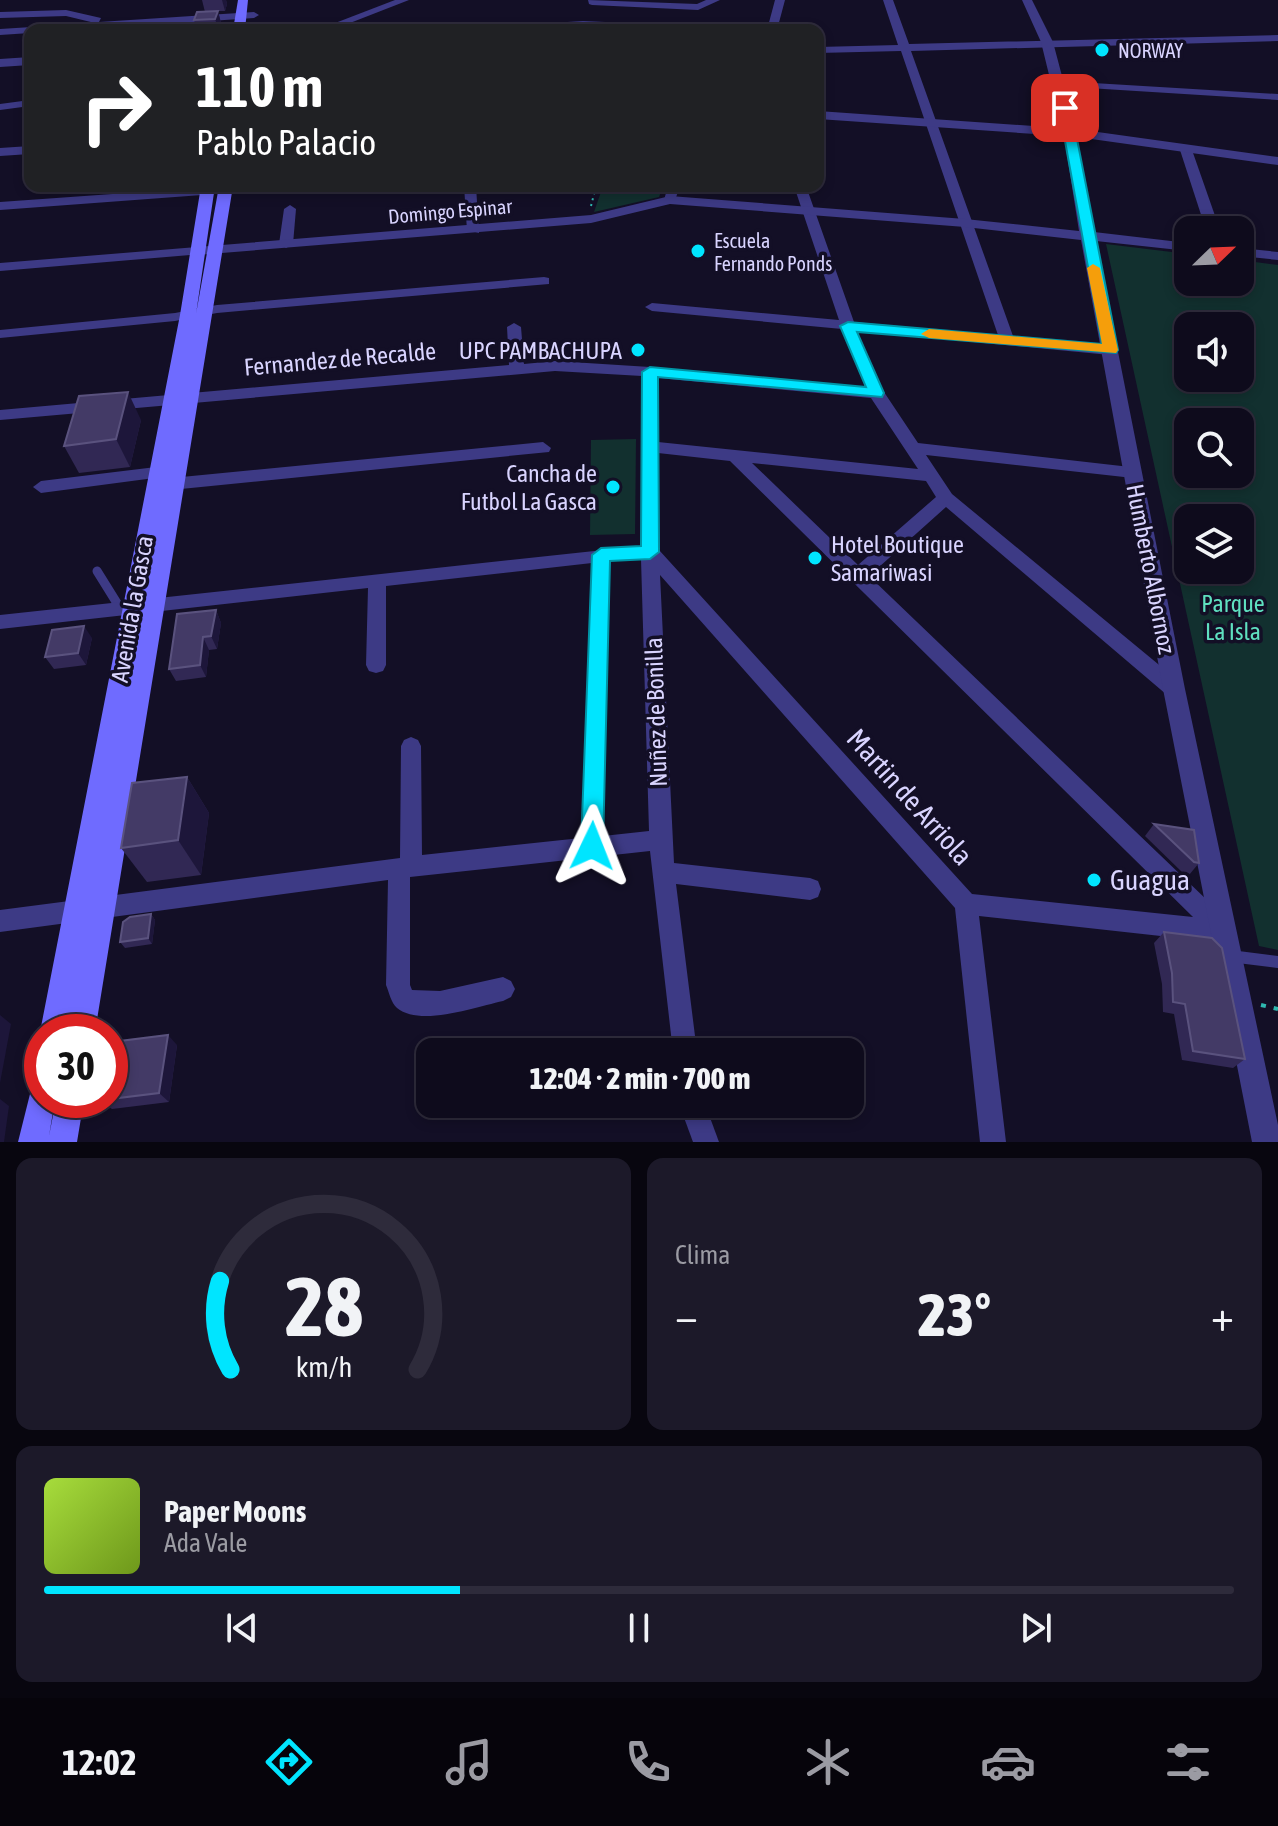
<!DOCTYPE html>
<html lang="es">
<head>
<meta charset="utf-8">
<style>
  body { margin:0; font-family:"Asap Condensed",sans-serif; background:#1c1929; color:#f1f3f6; height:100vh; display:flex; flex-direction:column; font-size:30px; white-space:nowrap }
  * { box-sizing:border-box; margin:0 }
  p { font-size:26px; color:#9b9ba3 }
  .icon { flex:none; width:44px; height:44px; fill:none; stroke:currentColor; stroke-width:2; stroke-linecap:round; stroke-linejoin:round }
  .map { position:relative; height:1142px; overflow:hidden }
  .drawer { display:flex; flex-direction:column; gap:16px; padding:16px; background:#08060f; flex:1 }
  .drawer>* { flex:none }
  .hud { position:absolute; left:24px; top:24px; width:800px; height:168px; border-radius:16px; box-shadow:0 4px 12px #0003,0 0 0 2px #2e2b3b; background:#202124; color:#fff; overflow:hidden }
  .needle { width:52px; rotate:67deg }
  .fabs { position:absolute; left:1174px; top:216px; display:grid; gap:16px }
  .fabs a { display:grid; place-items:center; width:80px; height:80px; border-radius:16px; background:#0e0b1c; box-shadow:0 4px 12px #0003,0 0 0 2px #2e2b3b; font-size:40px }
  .speed { position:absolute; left:24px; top:1014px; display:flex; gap:16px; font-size:40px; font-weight:700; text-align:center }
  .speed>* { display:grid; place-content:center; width:104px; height:104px; border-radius:50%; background:#0e0b1c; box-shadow:0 4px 12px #0003,0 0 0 2px #2e2b3b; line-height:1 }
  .speed .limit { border:12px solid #d22; background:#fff; color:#111 }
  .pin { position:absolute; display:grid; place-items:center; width:68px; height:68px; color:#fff; margin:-34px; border-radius:16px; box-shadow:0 4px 12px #0006 }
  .me { position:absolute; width:88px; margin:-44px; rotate:2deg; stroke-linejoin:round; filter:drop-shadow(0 0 6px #0008) }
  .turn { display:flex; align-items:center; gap:28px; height:168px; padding:0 40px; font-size:36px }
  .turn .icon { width:104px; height:104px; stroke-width:2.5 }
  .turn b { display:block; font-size:56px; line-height:68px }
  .big { font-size:60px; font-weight:800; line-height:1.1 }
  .drawer .widget { flex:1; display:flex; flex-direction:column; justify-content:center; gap:12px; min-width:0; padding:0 28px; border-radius:16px; background:#1c1929 }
  .drawer .dial { align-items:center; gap:0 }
  .dial svg { height:208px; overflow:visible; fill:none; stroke:#2e2b3b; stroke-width:7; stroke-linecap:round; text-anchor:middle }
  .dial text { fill:#f1f3f6; stroke:none }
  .song { display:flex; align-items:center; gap:24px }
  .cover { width:96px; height:96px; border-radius:12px; background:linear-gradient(135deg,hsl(80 70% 55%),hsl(80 70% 35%)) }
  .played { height:8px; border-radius:4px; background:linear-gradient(90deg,#00e5ff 35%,#2e2b3b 35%) }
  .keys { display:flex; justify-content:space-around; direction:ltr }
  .heat { display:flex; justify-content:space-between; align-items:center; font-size:44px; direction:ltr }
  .drawer .tiles { flex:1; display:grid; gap:16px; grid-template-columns:1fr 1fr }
  .widget:last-child { grid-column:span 2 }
  .trip { position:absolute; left:416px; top:1038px; width:448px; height:80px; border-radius:16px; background:#0e0b1c; box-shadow:0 4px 12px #0003,0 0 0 2px #2e2b3b; font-weight:800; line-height:80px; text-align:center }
  .tab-bar { display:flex; height:128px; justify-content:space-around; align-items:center; background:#06040b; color:#9b9ba3 }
  .tab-bar .icon { width:56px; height:56px }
  .tab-bar .active { color:#00e5ff }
  .tab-bar b { font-size:36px; color:#f1f3f6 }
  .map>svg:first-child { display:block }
</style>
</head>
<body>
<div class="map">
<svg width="1278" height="1142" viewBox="0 0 1278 1142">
  <rect width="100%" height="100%" fill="#130f26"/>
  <g fill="#12302f" fill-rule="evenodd">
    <polygon points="603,186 663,186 659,197 594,212"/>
    <path d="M1106,244L1188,254V282H1240V260L1278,265V950L1259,946ZM1188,326H1240V378H1188ZM1188,422H1240V474H1188ZM1188,518H1240V570H1188Z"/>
    <polygon points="636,439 635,534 590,535 591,440"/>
  </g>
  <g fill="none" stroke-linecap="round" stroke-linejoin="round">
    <polyline stroke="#2fb8b0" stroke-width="2" stroke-dasharray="2 4" stroke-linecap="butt" points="591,206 596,186"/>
    <polyline stroke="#2fb8b0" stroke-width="4" stroke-dasharray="5 8" stroke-linecap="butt" points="1261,1005 1278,1009"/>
    <polyline stroke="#3d3a85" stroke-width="9" points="97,571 120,608"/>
    <polyline stroke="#3d3a85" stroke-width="12" points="1230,956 1278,962"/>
    <g fill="#3d3a85" fill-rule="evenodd">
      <polygon points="395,0 409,0 332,30 317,30"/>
      <polygon points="588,0 697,4 706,0 720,0 698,10 592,5 589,4"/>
      <polygon points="775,0 785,0 777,30 767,30"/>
      <path d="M883,0H893L909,44L1278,35V41L911,51L1013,336L1110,345L1117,350L1110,355L857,331L884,392L918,443L1139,468L1141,472L1133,478L926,455L952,494L1181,683L1184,689L1181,695L1174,697L1167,695L946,507L869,576L1232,924L1236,932L1232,940L1224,943L979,916L1006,1142H980L955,908L660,575L674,863L810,878L818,881L821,889L818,897L810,900L676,884L697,1052H673L650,851L410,877V985L412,990L440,991L503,977L511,981L515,989L511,997L503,1001C476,1007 420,1027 397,1008C391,1003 389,992 386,985L388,880L0,932V910L400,858L401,746L404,740L411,737L418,740L421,746L422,855L581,838L592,563L386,586V665L383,671L376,673L369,671L366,665L368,588L0,629V615L641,546L642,376L555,371L0,420V410L509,365L507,327L514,323L521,327L524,364L555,361L650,367L866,387L842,329L652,311L645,307L652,303L839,320L794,186H806L854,322L998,335L901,51L818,53V47L898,45ZM658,378L871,398L918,469L658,442ZM658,453L730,461L1193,917L972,894L659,550ZM752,463L926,481L936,497L858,565ZM641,559L649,831L603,836L610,561Z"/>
      <polygon points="66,10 101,18 99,22 254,12 259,15 254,18 78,30 30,30 30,33 0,35 0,29 95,23 66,16 0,18 0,12"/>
      <polygon points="583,21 717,27 722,30 583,27 483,30 488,27"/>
      <polygon points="1060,81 1278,94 1278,100 1056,86 1056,82"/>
      <polygon points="30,100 30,106 0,110 0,104"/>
      <polygon points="30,146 30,154 0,156 0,148"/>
      <polygon points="1186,146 1192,150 1220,230 1206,230 1180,150"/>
      <polygon points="225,186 231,190 229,193 0,210 0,202"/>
      <polygon points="464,186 476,186 479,233 467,230"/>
      <polygon points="668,186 680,186 674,203 664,200"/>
      <polygon points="290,205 296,209 293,244 286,248 279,244 284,209"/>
      <polygon points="197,247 204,251 202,254 0,271 0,263"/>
      <polygon points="544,277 549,278 549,284 217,313 175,321 0,338 0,330 175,313 217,305"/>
      <polygon points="543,442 551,448 549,452 161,491 153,485 161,479"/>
      <polygon points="156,467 162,469 164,473 162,477 41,493 33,487 41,481"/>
      <polygon points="679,1104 705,1104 719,1142 693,1142"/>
    </g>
    <g fill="#3d3a85" fill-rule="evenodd">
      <polygon points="1022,0 1032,0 1053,42 1076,129 1278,157 1278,165 1077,137 1094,232 1188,243 1188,251 1096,241 1185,689 1278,1125 1278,1142 1252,1142 1163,689 1081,240 965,227 670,204 591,223 197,255 190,251 197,247 591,215 670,196 965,219 1079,231 1064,136 818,119 818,111 1062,128 1041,42"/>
      <polygon points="30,57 30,65 0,67 0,59"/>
      <polygon points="1240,248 1278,252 1278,260 1240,256"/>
    </g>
    <g fill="#6f6bff" fill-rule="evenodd">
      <polygon points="238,0 248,0 245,30 233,30"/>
      <polygon points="201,186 215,186 196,314 219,186 233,186 95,1032 42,1032 42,1036 40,1032 180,315"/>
      <polygon points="42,1082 42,1100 55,1100 49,1136 56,1100 84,1100 77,1142 18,1142 32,1086"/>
    </g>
  </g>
  <g fill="#312854">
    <polygon points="202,0 226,0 227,4 225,11 218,11 221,23 219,30 197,30 194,20 205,12"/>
    <polygon points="141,420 130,467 79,473 64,446"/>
    <polygon points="216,610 221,623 217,649 209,650 206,677 176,681 169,669"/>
    <polygon points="92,638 86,665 54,669 45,657"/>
    <polygon points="187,777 209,813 201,875 147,882 121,848"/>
    <polygon points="1154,824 1199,863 1189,875 1184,874 1145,836"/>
    <polygon points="151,914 155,920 152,944 125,948 120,942"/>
    <polygon points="1164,932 1245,1059 1233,1068 1182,1060 1174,1014 1163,1012 1162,984 1154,943"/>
    <polygon points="177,1045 169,1102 112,1109 101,1101"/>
  </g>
  <g fill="#1d163a">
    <polygon points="222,0 226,0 227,4 225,11"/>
    <polygon points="218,11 221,23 219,30 215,19"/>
    <polygon points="128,392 141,420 130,467 116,439"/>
    <polygon points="216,610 221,623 217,649 211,636"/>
    <polygon points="84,626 92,638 86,665 78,653"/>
    <polygon points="203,637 209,650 206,677 200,665"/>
    <polygon points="187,777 209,813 201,875 178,840"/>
    <polygon points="151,914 155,920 152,944 148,938"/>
    <polygon points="0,1015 11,1024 0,1083"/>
    <polygon points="168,1035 177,1045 169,1102 159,1093"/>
    <polygon points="0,1099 9,1106 4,1142 0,1142"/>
  </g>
  <g fill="#433a66" stroke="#5a527e" stroke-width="2">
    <polygon points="218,11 215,19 194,20 197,12"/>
    <polygon points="128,392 116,439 64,446 79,396"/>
    <polygon points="216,610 211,636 203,637 200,665 169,669 177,614"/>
    <polygon points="84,626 78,653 45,657 52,630"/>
    <polygon points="187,777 178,840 121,848 132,783"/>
    <polygon points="1154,824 1194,830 1199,863 1194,862"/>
    <polygon points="151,914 148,938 120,942 123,922 130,917"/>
    <polygon points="1164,932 1212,938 1222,948 1245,1059 1193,1051 1185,1004 1173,1002 1172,973"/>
    <polygon points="168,1035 159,1093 110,1099 110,1051 112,1042"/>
  </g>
  <polygon fill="#00e5ff" stroke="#0095a6" stroke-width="2" points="1065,105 1071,108 1118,350 1116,353 857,332 884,393 882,397 658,377 659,552 650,559 610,561 603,846 600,854 592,857 584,854 581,846 592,555 601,548 641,546 642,372 650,367 866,387 840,326 848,322 1102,344 1059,108"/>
  <polygon fill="#f59e0b" points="1093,264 1100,268 1118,350 1116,353 929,338 921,334 929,329 1102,344 1087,268"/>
  <g fill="#00e5ff" stroke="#130f26" stroke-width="3">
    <circle cx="1102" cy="50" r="8"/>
    <circle cx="698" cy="251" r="8"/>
    <circle cx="638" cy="350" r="8"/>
    <circle cx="613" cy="487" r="8"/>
    <circle cx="815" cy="558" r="8"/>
    <circle cx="1094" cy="880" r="8"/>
  </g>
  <g text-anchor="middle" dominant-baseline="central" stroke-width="7" stroke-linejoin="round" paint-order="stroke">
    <g font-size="20" fill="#d9d4ff" stroke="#130f26" text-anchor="start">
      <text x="1118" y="50">NORWAY</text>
      <text x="714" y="240">Escuela<tspan x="714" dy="23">Fernando Ponds</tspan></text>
    </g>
    <g font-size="20" fill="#d9d4ff" stroke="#130f26">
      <text transform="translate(450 211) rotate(-5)">Domingo Espinar</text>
    </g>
    <g font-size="24" fill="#d9d4ff" stroke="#130f26" text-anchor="end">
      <text x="622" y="350">UPC PAMBACHUPA</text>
      <text x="597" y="473">Cancha de<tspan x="597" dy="28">Futbol La Gasca</tspan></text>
      <text x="831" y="544" text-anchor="start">Hotel Boutique<tspan x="831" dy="28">Samariwasi</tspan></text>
    </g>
    <g font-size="24" fill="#d9d4ff" stroke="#130f26">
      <text transform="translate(340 359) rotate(-5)">Fernandez de Recalde</text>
      <text transform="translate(1151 569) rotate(79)">Humberto Albornoz</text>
      <text transform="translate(132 609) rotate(-80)">Avenida la Gasca</text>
      <text transform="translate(656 712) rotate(-92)">Nuñez de Bonilla</text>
    </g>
    <g font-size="24" fill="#5fe0c0" stroke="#130f26">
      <text x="1233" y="603">Parque<tspan x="1233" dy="28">La Isla</tspan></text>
    </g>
    <g font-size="28" fill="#d9d4ff" stroke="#130f26">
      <text transform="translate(910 797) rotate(48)">Martin de Arriola</text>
    </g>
    <g font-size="28" fill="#d9d4ff" stroke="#130f26" text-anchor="start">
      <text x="1110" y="880">Guagua</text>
    </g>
  </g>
</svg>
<div class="fabs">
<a><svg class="needle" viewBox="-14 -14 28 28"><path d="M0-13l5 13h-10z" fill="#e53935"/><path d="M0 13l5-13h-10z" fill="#9b9ba3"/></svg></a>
<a><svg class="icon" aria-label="sound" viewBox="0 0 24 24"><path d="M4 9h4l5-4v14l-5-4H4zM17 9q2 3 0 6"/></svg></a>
<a><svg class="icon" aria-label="search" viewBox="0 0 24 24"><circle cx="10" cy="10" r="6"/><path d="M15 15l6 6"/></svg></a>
<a><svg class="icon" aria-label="layers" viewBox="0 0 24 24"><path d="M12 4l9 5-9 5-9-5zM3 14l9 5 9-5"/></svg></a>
</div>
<div class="speed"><div class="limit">30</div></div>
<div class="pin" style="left:1065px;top:108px;background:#d93025"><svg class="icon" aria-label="arrive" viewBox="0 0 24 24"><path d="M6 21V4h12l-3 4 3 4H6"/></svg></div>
<svg class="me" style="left:592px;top:846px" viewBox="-20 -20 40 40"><path d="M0-17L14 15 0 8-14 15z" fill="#00e5ff" stroke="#fff" stroke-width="4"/></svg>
<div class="trip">12:04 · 2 min · 700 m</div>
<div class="hud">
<div class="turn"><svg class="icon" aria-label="right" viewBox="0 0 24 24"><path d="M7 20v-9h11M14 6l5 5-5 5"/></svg><div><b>110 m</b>Pablo Palacio</div></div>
</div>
</div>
<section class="drawer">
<div class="tiles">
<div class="widget dial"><svg viewBox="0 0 100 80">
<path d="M14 69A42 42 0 1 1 86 69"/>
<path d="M14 69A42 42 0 0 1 10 35" stroke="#00e5ff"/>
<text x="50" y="56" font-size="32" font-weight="700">28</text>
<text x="50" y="72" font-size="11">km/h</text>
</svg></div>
<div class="widget"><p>Clima</p>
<div class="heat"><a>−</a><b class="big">23°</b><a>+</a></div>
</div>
<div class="widget">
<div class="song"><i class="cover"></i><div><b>Paper Moons</b><p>Ada Vale</p></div></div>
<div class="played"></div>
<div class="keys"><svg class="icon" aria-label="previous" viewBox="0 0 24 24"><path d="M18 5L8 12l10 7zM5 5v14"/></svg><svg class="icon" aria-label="pause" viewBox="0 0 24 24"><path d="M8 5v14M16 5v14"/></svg><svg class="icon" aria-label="next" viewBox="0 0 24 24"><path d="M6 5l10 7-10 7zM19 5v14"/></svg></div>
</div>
</div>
</section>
<nav class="tab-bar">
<b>12:02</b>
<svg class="icon active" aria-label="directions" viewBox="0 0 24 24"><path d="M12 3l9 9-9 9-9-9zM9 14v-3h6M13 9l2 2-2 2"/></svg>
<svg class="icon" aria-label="music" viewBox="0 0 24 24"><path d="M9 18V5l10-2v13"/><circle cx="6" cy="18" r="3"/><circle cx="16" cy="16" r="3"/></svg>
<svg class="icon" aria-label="phone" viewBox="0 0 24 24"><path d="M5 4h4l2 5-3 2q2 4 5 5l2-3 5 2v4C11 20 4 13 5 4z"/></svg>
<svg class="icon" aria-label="climate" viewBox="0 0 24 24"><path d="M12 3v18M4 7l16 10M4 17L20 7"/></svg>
<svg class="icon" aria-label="car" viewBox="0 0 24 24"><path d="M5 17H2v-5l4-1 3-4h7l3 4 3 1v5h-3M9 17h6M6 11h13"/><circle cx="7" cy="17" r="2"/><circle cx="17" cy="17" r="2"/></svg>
<svg class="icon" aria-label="filters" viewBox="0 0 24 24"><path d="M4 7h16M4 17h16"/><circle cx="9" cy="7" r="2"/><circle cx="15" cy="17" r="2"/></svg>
</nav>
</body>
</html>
